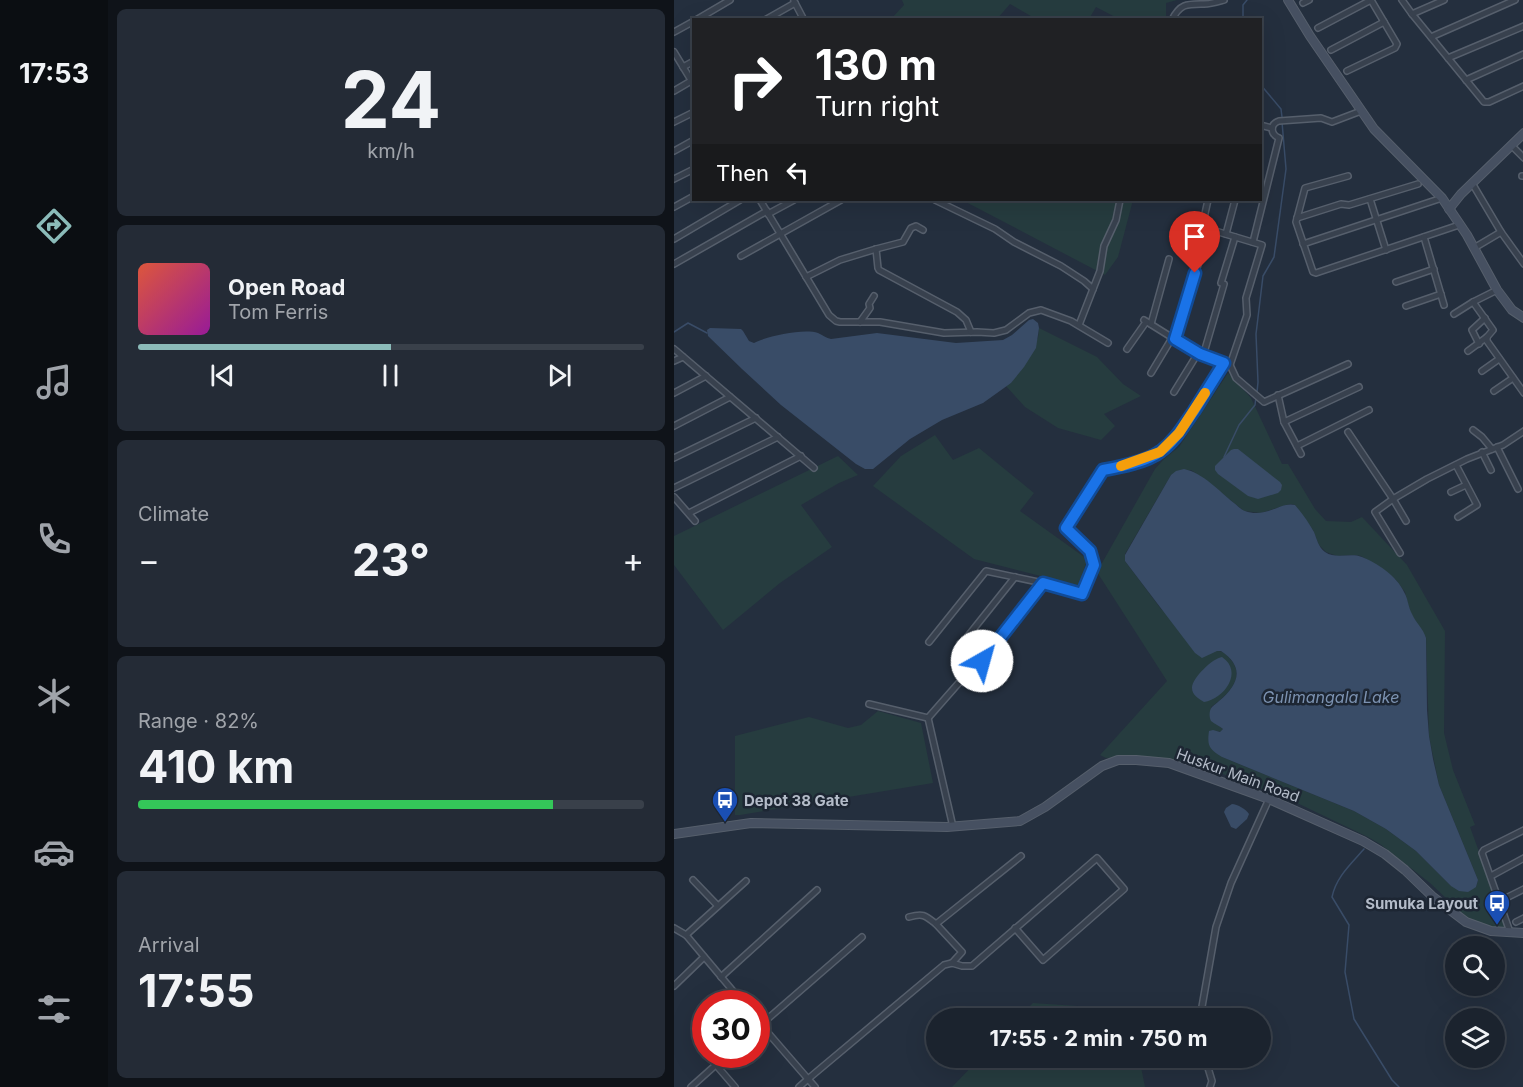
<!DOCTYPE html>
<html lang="en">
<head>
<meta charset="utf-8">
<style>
  body { margin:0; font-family:Inter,sans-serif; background:#242b36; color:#f1f3f6; height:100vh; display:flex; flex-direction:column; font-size:22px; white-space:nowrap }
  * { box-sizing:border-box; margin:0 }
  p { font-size:20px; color:#a0a4aa }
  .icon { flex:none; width:33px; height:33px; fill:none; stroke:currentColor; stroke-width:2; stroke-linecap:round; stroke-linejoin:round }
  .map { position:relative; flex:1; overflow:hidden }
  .side { display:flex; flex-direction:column; gap:9px; padding:9px; background:#0f1319; width:566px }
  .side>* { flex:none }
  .guide { position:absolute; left:18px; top:18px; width:570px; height:183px; border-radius:0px; box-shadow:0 6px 24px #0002,0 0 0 2px #39404a; background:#202124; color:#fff; overflow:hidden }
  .controls { position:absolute; left:771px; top:936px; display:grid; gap:12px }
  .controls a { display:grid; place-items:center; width:60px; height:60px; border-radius:50%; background:#1b232e; box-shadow:0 6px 24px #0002,0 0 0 2px #39404a; font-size:30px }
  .speed { position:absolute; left:18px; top:990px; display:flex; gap:12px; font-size:30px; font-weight:700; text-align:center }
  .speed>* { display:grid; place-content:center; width:78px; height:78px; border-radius:50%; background:#1b232e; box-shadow:0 6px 24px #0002,0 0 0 2px #39404a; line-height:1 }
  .speed .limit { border:9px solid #d22; background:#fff; color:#111 }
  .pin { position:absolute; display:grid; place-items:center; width:51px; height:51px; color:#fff; margin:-62px -26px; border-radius:50% 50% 50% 0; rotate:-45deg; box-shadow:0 0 6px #0007 }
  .pin .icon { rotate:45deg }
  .me { position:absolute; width:66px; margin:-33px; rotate:38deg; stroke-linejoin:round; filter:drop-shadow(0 0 4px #0008) }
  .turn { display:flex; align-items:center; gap:21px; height:126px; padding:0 24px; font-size:27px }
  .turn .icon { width:78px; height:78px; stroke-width:2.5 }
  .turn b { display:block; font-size:42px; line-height:51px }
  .then { display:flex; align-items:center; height:57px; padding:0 24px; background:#0003; gap:12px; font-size:22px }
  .big { font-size:45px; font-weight:700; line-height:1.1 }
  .side .tile { flex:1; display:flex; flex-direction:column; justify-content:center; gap:9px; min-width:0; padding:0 21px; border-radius:9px; background:#242b36 }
  .side .dial { align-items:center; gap:0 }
  .dial b { font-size:78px; line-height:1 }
  .song { display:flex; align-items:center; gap:18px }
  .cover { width:72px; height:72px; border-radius:9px; background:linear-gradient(135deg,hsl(10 70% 55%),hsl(300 70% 35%)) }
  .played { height:6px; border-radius:3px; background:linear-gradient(90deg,#8bbbb9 50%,#39404a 50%) }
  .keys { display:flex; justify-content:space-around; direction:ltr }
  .heat { display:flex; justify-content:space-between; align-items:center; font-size:33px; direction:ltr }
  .charge { height:9px; border-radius:4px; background:linear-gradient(90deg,#34c759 82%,#39404a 0) }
  .trip { position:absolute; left:252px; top:1008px; width:345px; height:60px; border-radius:30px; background:#1b232e; box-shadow:0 6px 24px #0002,0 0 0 2px #39404a; font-weight:700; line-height:60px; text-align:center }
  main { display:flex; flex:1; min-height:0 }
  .menu { display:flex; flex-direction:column; width:108px; justify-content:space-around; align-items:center; background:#0b0e12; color:#a0a4aa }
  .menu .icon { width:42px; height:42px }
  .menu .current { color:#8bbbb9 }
  .menu b { font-size:27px; color:#f1f3f6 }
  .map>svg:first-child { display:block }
</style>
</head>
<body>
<main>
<nav class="menu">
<b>17:53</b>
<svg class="icon current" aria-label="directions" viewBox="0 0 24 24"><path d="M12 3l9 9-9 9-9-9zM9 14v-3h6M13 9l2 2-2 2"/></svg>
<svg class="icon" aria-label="music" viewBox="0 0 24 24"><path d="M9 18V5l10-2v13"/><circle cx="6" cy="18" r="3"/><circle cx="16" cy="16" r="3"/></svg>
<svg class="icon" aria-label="phone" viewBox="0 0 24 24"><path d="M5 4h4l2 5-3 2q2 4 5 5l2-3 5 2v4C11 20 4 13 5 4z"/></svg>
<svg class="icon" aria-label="climate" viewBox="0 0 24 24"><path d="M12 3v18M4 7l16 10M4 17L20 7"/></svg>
<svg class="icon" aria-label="car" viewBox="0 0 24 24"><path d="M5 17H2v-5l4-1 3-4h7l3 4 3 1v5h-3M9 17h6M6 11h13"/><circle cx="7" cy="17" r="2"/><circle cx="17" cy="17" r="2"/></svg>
<svg class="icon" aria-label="filters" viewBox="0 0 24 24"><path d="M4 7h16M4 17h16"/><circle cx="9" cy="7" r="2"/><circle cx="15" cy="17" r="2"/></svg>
</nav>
<section class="side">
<div class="tile dial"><b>24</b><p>km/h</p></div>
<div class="tile">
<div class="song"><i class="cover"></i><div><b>Open Road</b><p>Tom Ferris</p></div></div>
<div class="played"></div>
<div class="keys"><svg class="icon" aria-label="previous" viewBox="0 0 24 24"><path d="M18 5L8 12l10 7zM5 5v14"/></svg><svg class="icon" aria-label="pause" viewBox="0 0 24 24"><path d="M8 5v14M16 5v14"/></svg><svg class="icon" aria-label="next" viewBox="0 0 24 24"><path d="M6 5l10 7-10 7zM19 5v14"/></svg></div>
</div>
<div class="tile"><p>Climate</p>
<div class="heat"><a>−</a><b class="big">23°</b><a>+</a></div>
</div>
<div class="tile"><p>Range · 82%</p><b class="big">410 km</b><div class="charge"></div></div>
<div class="tile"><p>Arrival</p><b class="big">17:55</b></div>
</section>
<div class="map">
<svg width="850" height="1087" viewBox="0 0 850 1087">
  <rect width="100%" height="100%" fill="#242f3e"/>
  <g fill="#263c3f" fill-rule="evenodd">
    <polygon points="228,0 503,0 492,3 492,19 445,19 422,7 415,19 362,19 336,4 323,19 217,19 230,5"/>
    <polygon points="288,200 459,200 444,257 431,275"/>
    <polygon points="365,328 423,357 449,384 467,396 430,414 441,426 427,440 384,428 351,407 332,386 337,383 364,338"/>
    <path d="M554,373L577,398L608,464H614L641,509L652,521L677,522L688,517L733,565L771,631L770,733L779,770L801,825L796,827L833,928L815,927L793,918L756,883L706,844L694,837L621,802L549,774L512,762L472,757L432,758L426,755L493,681L423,572L481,469L490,459L505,447ZM517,470L530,479L570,511L587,513L612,505L617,504L621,505L639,530L645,545L652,552L663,556L680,555L687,556L713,572L722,580L731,592L736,612L752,638L755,736L765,785L804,880L802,887L777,886L742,851L712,829L680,811L548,757L543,731L547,732L549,729L537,720V707C551,697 572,679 558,661C553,656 551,651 543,651L487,609L451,561V554L497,475Z"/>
    <polygon points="261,435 279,460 305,448 360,493 346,511 413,559 406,586 300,559 199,486 227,456"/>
    <polygon points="164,456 184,475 165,483 127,505 158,547 106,583 49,630 0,565 0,536"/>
    <polygon points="204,711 247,723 259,783 66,815 61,815 61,736 135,717 174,728 187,725"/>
    <polygon points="359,1003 448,1009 449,1018 344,1018"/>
    <polygon points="306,1058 456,1058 457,1063 466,1062 471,1087 278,1087"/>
  </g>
  <g fill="#394c67">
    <path d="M359,319L364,323L365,328L362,348L350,367L337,383L309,403L268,420L236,439L199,469H191L182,464L107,405L68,369L34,336L33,330L36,328L67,329L69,331L75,341L80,343C93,336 130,328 144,333C149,335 152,338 157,339L203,333L282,343L329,340L338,335L355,320Z"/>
    <polygon points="560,449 564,449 606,482 608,485 607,490 604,493 584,499 574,496 544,474 541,470 541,466 557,450"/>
    <path d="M510,469C529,473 545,491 560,503C563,505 567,510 571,511C592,519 607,501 621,505C628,513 635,523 640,532C643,539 644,547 651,552C663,560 676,552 688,557C703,563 723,576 730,592C734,598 734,607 738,614C742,623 749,628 752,638L753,710L755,736L759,759L765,785L804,880L802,887L799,889L794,892L785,891L777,886L742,851L712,829L680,811L548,757C535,749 533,746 535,731L539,730L546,732L549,729C546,726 540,724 537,721C535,717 535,710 538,707C540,705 543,703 545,701C565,684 571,667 547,651H543L528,658L521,653L451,561V555L497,475L502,471Z"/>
    <path d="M548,657C570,672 550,699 530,702C525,699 518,695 518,688C518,678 539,658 548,657Z"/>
    <path d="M558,804C563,804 573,810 575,814L573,819L562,829L557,827L550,812L552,808Z"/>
  </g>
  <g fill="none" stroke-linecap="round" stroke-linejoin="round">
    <g stroke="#394c67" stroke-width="1.5">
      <polyline points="569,20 569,5 573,0"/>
      <polyline points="586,84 607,109 608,117"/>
      <polyline points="0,332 14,323 33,333"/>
      <polyline points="583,392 584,382 582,334 589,276 600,257 612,169 608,122"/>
      <polyline points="550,457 565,425 581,405 582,397"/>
      <path d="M690,849C677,864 662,877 658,897L675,925L671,972L680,1019L718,1080L725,1087"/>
    </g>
    <g stroke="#565f6c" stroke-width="8">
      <g id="street">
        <polyline points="728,0 738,14 810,102 815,102 850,86"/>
        <polyline points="120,1 130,20"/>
        <polyline points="629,3 635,0"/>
        <polyline points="738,14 770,0"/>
        <polyline points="22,20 56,0"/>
        <polyline points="91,20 121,3"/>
        <path d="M498,20C506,3 514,4 530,4C537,4 543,2 550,0"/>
        <polyline points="644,28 697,0"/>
        <polyline points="0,32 20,21"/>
        <polyline points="757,37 841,0"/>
        <polyline points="657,50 710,22"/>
        <polyline points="0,52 20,85"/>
        <polyline points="774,58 850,26"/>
        <polyline points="9,67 20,61"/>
        <polyline points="673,71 721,48 723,44 697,0"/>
        <polyline points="792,80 850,54"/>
        <polyline points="0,91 17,81"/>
        <polyline points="0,122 20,112"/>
        <polyline points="586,125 598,128"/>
        <polyline points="837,145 850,158"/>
        <polyline points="0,151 20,140"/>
        <polyline points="674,176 631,188 622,222 639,272 642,273 785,225"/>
        <polyline points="848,176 850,176"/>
        <polyline points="0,179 20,169"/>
        <polyline points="798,183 827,232 850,264"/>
        <polyline points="696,199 712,250"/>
        <polyline points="86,200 155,315 162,321 166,322 206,322 270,333 303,332 320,333 332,330 355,313 367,310 397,321 434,343"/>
        <polyline points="261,200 321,229 340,242 387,266 410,281 419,289 426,271 430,246 442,220 446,200"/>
        <polyline points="0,207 20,196"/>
        <polyline points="94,214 120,200"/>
        <polyline points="623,218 667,204 675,205 744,184"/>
        <polyline points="552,234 561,200"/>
        <polyline points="750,237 770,305"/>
        <polyline points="0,239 66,200"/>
        <path d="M579,242L605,138C596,134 596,124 605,121L647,118L658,122L687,111"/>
        <polyline points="629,244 768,198"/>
        <polyline points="800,248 827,232"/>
        <polyline points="202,249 204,268 205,270 283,312 292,320 297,332"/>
        <polyline points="67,256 167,200"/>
        <polyline points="0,264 93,211"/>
        <polyline points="132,277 166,260 202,249 229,242 237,228 242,226 249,230"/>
        <polyline points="722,282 760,269"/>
        <polyline points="732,306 767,294"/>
        <polyline points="780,314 799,302 823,290"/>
        <polyline points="470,320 526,355 556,365 573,315 572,298 588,245 528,227 534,200"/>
        <polyline points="186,322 196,308 195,304 200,296"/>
        <polyline points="477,324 495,259"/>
        <polyline points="405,325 419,289"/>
        <polyline points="813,337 813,341 850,393"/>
        <polyline points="501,339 535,229"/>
        <polyline points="805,344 798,330 811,318"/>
        <polyline points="0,349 140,468"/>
        <polyline points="453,349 472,322"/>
        <polyline points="794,351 813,337 819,330 799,302"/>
        <polyline points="529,356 550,284 547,283 561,237"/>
        <polyline points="0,361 9,357"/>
        <polyline points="556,365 562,378 590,402 674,364"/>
        <polyline points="808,371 825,359"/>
        <polyline points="477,373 498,338"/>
        <polyline points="820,391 839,378"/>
        <polyline points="500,392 524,353"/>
        <polyline points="0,393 32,376"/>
        <polyline points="604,395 610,422 627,454"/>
        <polyline points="610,422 685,387"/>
        <polyline points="0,426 56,397"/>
        <polyline points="799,430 808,437 818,449"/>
        <polyline points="674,432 719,499 732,521"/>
        <polyline points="623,446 695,410"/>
        <polyline points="823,447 844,489"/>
        <polyline points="808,452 817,470"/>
        <polyline points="0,458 82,418"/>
        <polyline points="782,465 803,505 784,517"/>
        <polyline points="0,488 104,437"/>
        <polyline points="777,492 792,485"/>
        <polyline points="0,497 21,521"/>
        <polyline points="15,513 127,456"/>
        <polyline points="726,553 701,512 719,499 753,479 793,459 829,445 850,431"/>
        <polyline points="255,642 312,571 369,583"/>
        <polyline points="282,651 341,577"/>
        <path d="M308,661L369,583L408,594L420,565L416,551L392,528L429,470C447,467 473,462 487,451C501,441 510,425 520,411C530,395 540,379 551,363"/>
        <polyline points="195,704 254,718 297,669"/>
        <polyline points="254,718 279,827"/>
        <polyline points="817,876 850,858"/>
        <polyline points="19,880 44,906"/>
        <polyline points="826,901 850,889"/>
        <path d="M235,917C249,913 251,915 262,924"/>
        <polyline points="842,922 850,918"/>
        <polyline points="0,928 12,935 70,1004"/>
        <polyline points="836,932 808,853 810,850 850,830"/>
        <polyline points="12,935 72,881"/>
        <polyline points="278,963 288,952 262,924 347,856"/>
        <polyline points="47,977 143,890"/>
        <polyline points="0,986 30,957"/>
        <polyline points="526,1018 542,927 557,883 595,799"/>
        <polyline points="82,1019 134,1079 270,965 278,963 288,966 298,966 423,858 450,889 369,960 341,928"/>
        <polyline points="82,1029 188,937"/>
        <polyline points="531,1058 538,1081 536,1087"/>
        <polyline points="42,1065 61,1087"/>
        <polyline points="17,1087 54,1054"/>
        <polyline points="125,1087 134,1079 141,1087"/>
      </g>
    </g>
    <g stroke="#565f6c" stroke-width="10">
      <g id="secondary">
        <polyline points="614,0 636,36 700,129 768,198 793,235 823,290 838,310 850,318"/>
        <polyline points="775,209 787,194 850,133"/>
        <polyline points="0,834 77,823 273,827 346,821 371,807 428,766 444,760 462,760 495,763 595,799 689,841 711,854 731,870 759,897 792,922 817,931 850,933"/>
      </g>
    </g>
    <use href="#street" stroke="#38414e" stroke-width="5"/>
    <use href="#secondary" stroke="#465061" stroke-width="8"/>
  </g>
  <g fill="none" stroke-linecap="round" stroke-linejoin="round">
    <g stroke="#114b97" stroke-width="15">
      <path id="route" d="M308,661L369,583L408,594L420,565L416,551L392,528L429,470C446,467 473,462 487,451C501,441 510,425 520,411C530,395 540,379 550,363L526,354L501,339L521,273"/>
    </g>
    <use href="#route" stroke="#1a73e8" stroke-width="10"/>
    <polyline stroke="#f59e0b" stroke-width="10" points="447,466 486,452 505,433 531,393"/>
  </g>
  <defs>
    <g id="bus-pin" transform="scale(1.35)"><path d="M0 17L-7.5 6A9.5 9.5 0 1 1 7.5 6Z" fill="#1a4fb4" stroke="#1d2633"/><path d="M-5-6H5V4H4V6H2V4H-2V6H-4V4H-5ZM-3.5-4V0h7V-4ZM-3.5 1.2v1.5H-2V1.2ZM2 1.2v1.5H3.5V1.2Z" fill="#fff"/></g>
  </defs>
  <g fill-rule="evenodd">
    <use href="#bus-pin" x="51" y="800"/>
    <use href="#bus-pin" x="823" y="903"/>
  </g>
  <g text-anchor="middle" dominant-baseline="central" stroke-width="5" stroke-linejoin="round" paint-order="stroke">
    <g font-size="15" fill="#b4bcc9" stroke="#1d2633">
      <text transform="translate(564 775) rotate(20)">Huskur Main Road</text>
    </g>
    <g font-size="15" font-weight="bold" fill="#b4bcc9" stroke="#1d2633" text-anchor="start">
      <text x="70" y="800">Depot 38 Gate</text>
      <text x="804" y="903" text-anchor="end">Sumuka Layout</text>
    </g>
    <g font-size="16" font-style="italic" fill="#7c92b1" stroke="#1d2633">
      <text x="657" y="697">Gulimangala Lake</text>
    </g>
  </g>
</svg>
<div class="controls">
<a><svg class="icon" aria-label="search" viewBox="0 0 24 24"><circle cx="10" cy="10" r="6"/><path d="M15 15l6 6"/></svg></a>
<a><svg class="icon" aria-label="layers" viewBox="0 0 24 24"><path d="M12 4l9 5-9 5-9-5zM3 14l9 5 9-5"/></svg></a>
</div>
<div class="speed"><div class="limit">30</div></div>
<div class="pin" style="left:521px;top:273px;background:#d93025"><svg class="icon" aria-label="arrive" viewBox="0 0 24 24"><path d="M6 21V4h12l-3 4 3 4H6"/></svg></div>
<svg class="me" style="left:308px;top:661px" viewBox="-20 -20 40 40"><circle r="19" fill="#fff"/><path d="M0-13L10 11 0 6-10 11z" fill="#1a73e8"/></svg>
<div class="trip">17:55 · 2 min · 750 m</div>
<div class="guide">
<div class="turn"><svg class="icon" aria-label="right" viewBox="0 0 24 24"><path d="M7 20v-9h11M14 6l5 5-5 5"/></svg><div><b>130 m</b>Turn right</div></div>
<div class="then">Then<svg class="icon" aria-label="left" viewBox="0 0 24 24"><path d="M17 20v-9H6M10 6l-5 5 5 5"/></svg></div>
</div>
</div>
</main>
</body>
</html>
